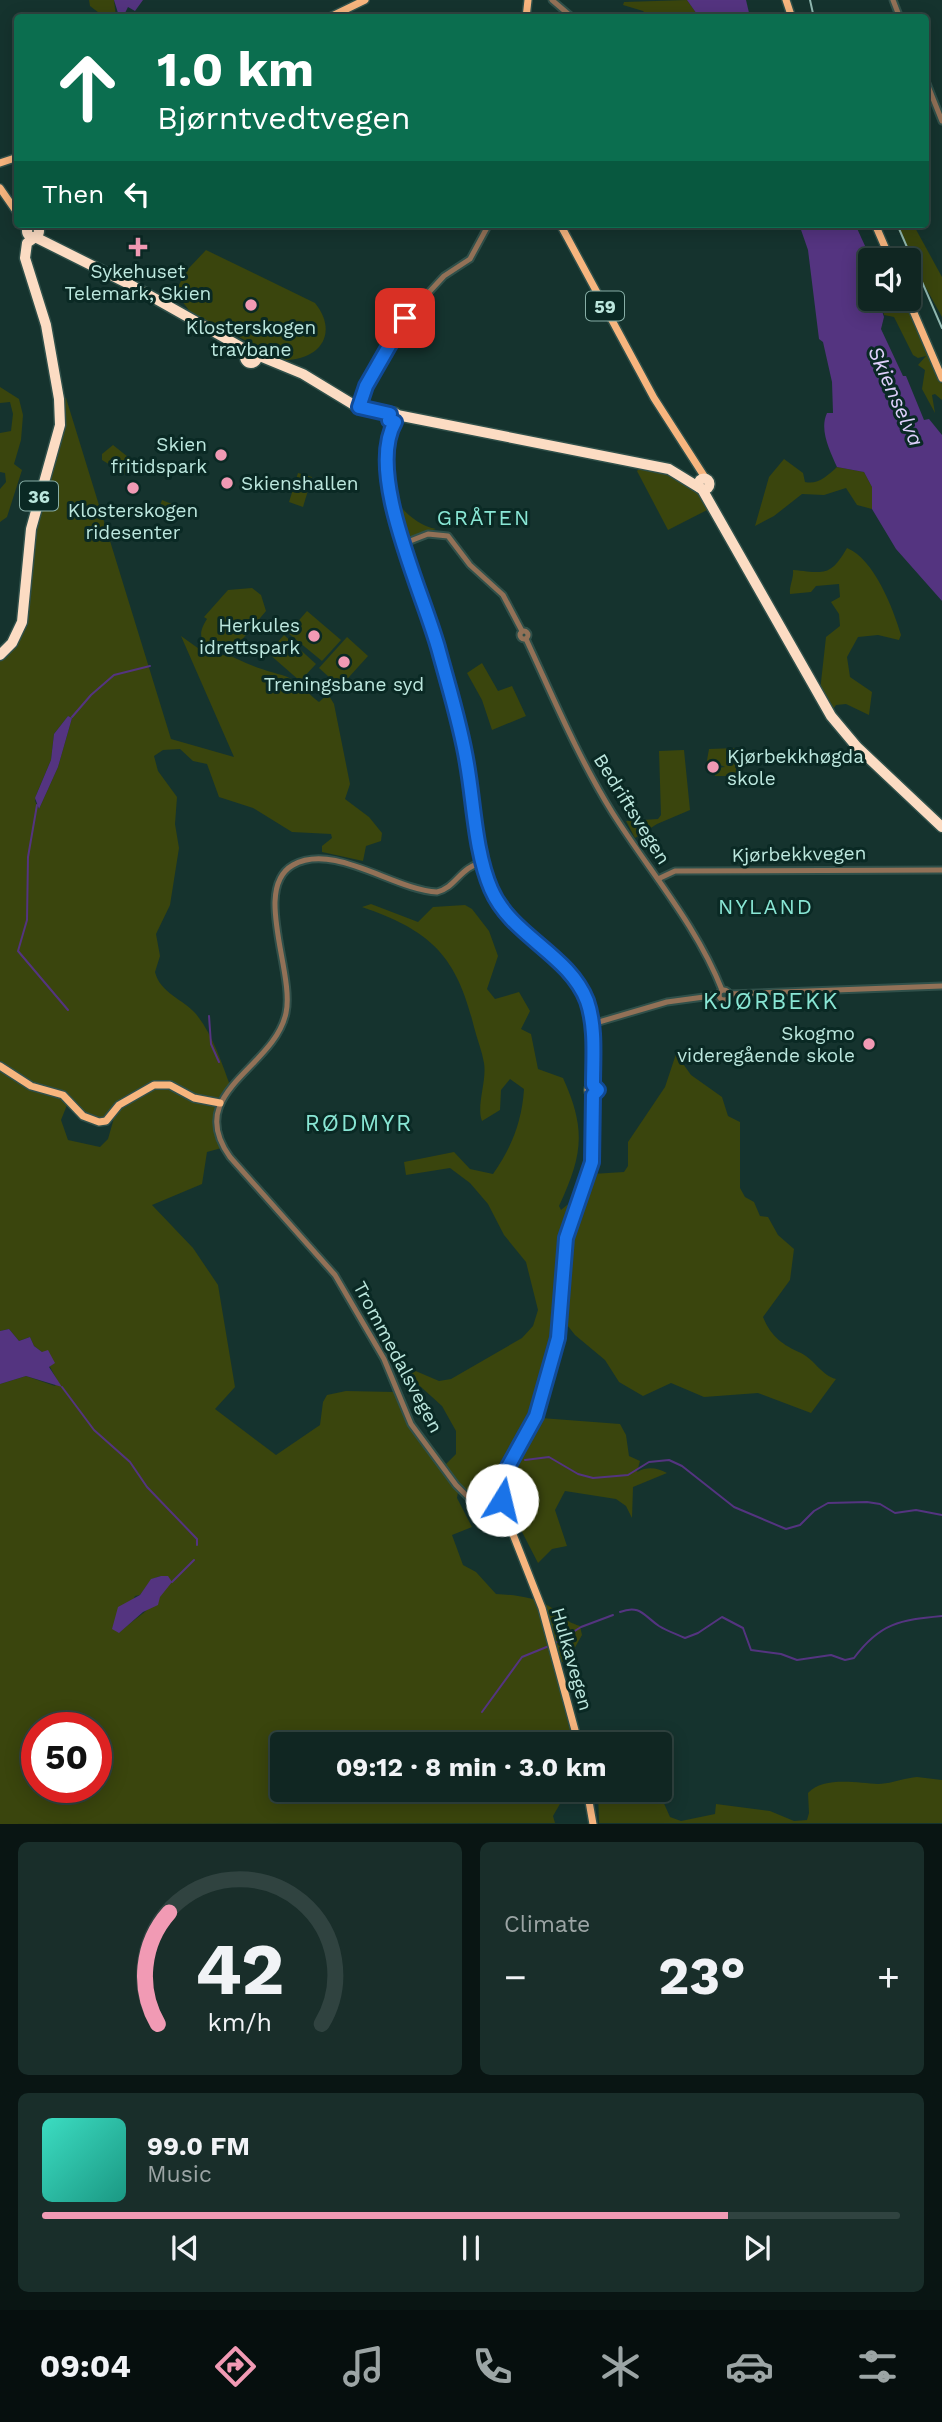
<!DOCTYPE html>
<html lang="en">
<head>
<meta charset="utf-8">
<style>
  body { margin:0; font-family:"Work Sans",sans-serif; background:#192e2a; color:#f1f3f6; height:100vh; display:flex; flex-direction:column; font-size:26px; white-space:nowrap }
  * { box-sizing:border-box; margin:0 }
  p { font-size:23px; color:#9ca5a5 }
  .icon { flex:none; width:38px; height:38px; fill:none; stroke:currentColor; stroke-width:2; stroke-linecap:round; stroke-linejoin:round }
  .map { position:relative; height:1824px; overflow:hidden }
  .sheet { display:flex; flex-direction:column; gap:18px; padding:18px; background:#091513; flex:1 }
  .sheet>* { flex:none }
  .top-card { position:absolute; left:14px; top:14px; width:915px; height:214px; border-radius:7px; box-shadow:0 4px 18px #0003,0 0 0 2px #304340; background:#0b6e4f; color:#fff; overflow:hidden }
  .buttons { position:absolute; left:858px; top:248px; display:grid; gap:14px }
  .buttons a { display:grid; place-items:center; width:63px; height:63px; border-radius:7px; background:#102622; box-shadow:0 4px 18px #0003,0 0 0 2px #304340; font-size:35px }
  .speed { position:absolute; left:21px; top:1712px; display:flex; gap:14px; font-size:35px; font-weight:700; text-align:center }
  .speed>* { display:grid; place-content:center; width:91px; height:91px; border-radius:50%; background:#102622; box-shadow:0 4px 18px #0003,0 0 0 2px #304340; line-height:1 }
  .speed .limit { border:10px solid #d22; background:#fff; color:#111 }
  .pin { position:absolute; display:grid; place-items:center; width:60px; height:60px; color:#fff; margin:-30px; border-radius:14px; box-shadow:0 4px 10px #0006 }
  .me { position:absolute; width:77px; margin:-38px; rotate:9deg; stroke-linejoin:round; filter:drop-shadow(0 0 5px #0008) }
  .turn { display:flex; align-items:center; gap:24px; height:147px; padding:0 28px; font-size:32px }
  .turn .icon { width:91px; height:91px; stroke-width:2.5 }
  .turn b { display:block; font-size:49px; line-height:60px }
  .then { display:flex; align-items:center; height:66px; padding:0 28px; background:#0003; gap:14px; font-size:26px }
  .big { font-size:52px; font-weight:700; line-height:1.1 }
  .sheet .widget { flex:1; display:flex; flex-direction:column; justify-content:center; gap:10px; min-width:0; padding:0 24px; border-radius:10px; background:#192e2a }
  .sheet .dial { align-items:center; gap:0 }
  .dial svg { height:182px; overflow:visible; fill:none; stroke:#304340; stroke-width:7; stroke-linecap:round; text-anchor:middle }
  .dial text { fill:#f1f3f6; stroke:none }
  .song { display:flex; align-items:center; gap:21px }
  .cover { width:84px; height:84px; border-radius:10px; background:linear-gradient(135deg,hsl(170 70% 55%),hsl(170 70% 35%)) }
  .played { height:7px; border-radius:4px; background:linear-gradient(90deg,#f19ab4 80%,#304340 80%) }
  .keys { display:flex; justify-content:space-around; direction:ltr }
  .heat { display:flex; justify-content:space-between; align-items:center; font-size:38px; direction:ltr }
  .sheet .tiles { flex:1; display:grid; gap:18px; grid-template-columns:1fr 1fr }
  .widget:last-child { grid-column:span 2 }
  .trip { position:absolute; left:270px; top:1732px; width:402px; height:70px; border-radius:7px; background:#102622; box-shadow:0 4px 18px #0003,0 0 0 2px #304340; font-weight:700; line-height:70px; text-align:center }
  .menu { display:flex; height:112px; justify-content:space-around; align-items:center; background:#060f0e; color:#9ca5a5 }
  .menu .icon { width:49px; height:49px }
  .menu .on { color:#f19ab4 }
  .menu b { font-size:32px; color:#f1f3f6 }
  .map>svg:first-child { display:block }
</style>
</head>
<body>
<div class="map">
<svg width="942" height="1824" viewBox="0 0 942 1824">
  <rect width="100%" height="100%" fill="#15332e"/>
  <g fill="#3a450d" fill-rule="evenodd">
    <polygon points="89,0 114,0 116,17 103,16 90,6"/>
    <polygon points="687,0 699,17 649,17 643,11 623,5 624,2"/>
    <polygon points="896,224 913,224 942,277 942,317 916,270"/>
    <path d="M206,250L315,303C339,333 320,360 284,360L191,313L182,301L177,288L189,268Z"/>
    <polygon points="882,299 906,299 942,384 942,400 935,394 932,395 935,413 922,389 925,370 918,365 926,356 918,358 913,355 894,317 884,315"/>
    <polygon points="0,387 19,399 23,415 21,440 14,464 22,470 7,517 0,522 0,489 6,482 5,473 0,472 0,433 11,431 13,414 10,402 0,403"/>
    <path d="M66,398L171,739L234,757L181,636L209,656L227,655C214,646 190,645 207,619L204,617L228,590L252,588L261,595L266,611L229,655C249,665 260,669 282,675C295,678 308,694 319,702L328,694L334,704L350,784L345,799L369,817L382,833L381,841L366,846L363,861L322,852V846L332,838L331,834L292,832L253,808L219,797L207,764L193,761L180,749L163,750L154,756L158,771L177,797L175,824L179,848L170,905L156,934L160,956L155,972C160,993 183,999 196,1014C213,1035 222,1064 231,1088C219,1107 217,1126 225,1147L207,1152L202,1184L152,1205L193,1248L218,1285L235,1387L215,1409L276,1455L320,1425L323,1402L327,1395L346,1391L394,1392L408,1423L441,1469L456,1454V1431L442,1406L400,1368L404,1366L439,1381L451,1379L522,1338L533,1326L538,1310L526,1262L504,1235L488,1204L470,1183L450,1168L406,1175L404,1162L454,1152L470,1169L493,1174C512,1147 522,1121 524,1089L510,1079L501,1090L500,1110L482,1121C476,1106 487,1081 484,1063C482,1051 477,1039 474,1027C457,957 432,931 362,907L371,904L418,922L433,907L465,905L472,909L489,931L498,956L487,989L495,999L519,992L530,1011L521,1029L531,1034L538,1069L563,1078C587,1131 582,1156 559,1206L561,1210L584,1191L592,1174L624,1172L628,1166V1142L665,1087L676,1054L691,1075L722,1097L728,1116L740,1122V1188L745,1197L754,1202L760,1216L768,1217L778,1235L794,1249L790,1280L763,1317C771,1337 783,1345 801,1353C815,1360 821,1375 836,1379L811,1413L758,1393L704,1397L671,1383L643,1396L619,1382L605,1360L575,1335L564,1321L541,1418L620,1424L626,1435L629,1456L640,1461L637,1472C648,1466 657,1468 667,1473L633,1487L632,1518L626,1506L616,1499L565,1491L555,1510L567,1546L552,1549L538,1563L501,1491L485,1500L458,1492L457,1498L472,1527L452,1535L463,1565L476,1572L496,1594C515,1595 535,1597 552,1608C565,1617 562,1620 580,1626L582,1635L569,1658L554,1667L574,1745H282V1790H568L553,1816L555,1823L0,1824V1384L26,1376L55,1386L57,1380L42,1352L34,1346L30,1337L19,1341L9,1329L0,1331V652L16,632L26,551L55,445L58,400ZM68,716L72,718L58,767L39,809L35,801L37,793L51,760L54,734ZM67,1105L99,1123L114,1118L108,1139L100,1147L68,1140L61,1120ZM161,1576C158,1611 142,1611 119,1633L135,1596L140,1595L152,1579ZM37,1727H96V1787H37Z"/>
    <polygon points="113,445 133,461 125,474 102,460 102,454"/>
    <path d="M784,459L803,473L805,482C818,485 827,476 837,467L864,472L872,487V509L857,505L846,488L824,495L802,494L774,516L755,526L769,477Z"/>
    <path d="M640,468C676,473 690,477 711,508L668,530L637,471Z"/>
    <polygon points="298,473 312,477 303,507 289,502"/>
    <path d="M391,494C402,510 416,525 436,529L412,537L405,536Z"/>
    <polygon points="162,500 184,509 180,519 159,509"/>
    <path d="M847,548C874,559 893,608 901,635L899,640L878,635L858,637L847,657L850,677L872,692L869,715L846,704L836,705L832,711L824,700L826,694L820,691L826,637L840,626L839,614L831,602L840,597L839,584L816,586L811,592L790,594C789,586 794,578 793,570C825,573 830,577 847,548Z"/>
    <polygon points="307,611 341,640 322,661 288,633"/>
    <polygon points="284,635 316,664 300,681 268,653"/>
    <polygon points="347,637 368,656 340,687 319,668"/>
    <polygon points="482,663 498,691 512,686 526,716 492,730 482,700 467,673"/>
    <polygon points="737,748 740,776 715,776 715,768 725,767 718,764 706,766 709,749"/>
    <polygon points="684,750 690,810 657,824 635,838 626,821 658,819 661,815 659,751"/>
    <path d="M917,1777L942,1780V1823H599L598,1790H658L670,1817L681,1821L715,1814L716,1804L770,1811L794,1821L807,1820L809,1813L808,1793C823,1776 858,1783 878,1784C890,1784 904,1778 917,1777Z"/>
  </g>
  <g fill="#543480">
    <polygon points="114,0 143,0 135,11 128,7 124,15 118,13"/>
    <polygon points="687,0 746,0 750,17 699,17"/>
    <path d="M799,224H855L871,259L870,299H878L884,317L881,329L903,376H906L924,420L929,419L942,435V601L896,549L872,509V487L864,472L837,467C830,451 819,430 827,413H833L832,382L823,342L819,339L808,250Z"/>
    <polygon points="68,716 72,718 58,767 39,809 35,798 51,760 54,734"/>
    <polygon points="9,1329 19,1341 30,1337 34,1346 42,1352 48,1350 55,1363 49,1367 62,1387 26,1376 0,1384 0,1331"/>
    <polygon points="161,1576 168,1576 172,1582 160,1597 158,1605 143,1612 119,1633 112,1629 118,1607 140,1595 151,1579"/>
  </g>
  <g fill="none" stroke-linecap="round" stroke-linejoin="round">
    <g stroke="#543480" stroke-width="2">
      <polyline points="72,717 91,695 114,675 150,666"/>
      <polyline points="37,805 28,857 27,920 18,951 68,1010"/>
      <polyline points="209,1016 211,1044 219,1062"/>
      <polyline points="62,1387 94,1430 130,1462 147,1487 197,1539 197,1545"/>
      <polyline points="525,1460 549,1457 578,1474 593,1478 628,1475 649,1462 669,1460 682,1466 734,1507 786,1529 800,1525 814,1511 828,1503 867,1502 880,1504 895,1513 916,1510 942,1515"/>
      <polyline points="172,1582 194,1560"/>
      <path d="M620,1612C640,1604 644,1616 659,1626C667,1631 676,1634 685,1638L698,1633L722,1617L743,1628L751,1650L781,1654L797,1660L831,1655L845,1660L854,1658C880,1623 900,1620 942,1616"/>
      <polyline points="554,1644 581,1627 613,1615"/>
      <polyline points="482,1712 522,1657 549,1646"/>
    </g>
    <g stroke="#30504a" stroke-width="9">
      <g id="minor">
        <polyline points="552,0 573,18"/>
        <polyline points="893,0 900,18"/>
        <polyline points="926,81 942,121"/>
        <polyline points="355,407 405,318 444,276 470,259 489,224"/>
        <polyline points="405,543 428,534 448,536 470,565 503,595 522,631"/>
        <circle cx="524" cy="635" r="4"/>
        <path d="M526,639C553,697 578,757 612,812C649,871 696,924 722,990"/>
        <path d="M484,862C459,867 457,887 437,892C394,890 334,842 293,865C252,888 295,973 286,1013C274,1069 183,1092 230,1157L335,1275L384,1359L411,1424L456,1485L475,1504L487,1506L502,1504"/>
        <polyline points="658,879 675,871 942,870"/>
        <circle cx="724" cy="995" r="5"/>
        <polyline points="729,994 942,986"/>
        <polyline points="592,1024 667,1002 719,995"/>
      </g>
    </g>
    <g stroke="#30504a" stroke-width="10">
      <g id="major">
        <polyline points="786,0 792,18"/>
        <polyline points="328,18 365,0"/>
        <polyline points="526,18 528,0"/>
        <polyline points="0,163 18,157"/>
        <polyline points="0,188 18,214"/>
        <polyline points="22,224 27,230"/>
        <polyline points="30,224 32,225"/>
        <polyline points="560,224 654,398 706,479"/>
        <polyline points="875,224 891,261"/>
        <polyline points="908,299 942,378"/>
        <polyline points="389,420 386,471 388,491 430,619 461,735 489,882 509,918 568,971 584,994 592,1024 593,1085"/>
        <polyline points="0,1066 31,1086 63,1095 83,1116 99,1122 106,1121 119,1105 154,1085 170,1085 194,1098 220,1103"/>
        <circle cx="593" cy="1090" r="5"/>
        <polyline points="579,1745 542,1608 505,1514 501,1491 509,1461 538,1410 558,1338 566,1239 592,1162 593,1095"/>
        <polyline points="587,1790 593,1824"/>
      </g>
    </g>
    <g stroke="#30504a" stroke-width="13">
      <g id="highway">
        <circle cx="33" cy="231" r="6"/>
        <polyline points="35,237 131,285 248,351"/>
        <circle cx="251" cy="357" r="6"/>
        <polyline points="257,355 303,374 354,405 390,413"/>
        <circle cx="393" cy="417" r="4.5"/>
        <polyline points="397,415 669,469 700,488"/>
        <circle cx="704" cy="484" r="5.5"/>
        <polyline points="702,489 831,716 857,747 942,827"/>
        <polyline points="0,655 12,643 22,622 31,529 60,425 59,399 46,325 25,258 27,243 34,238"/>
      </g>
    </g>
    <use href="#minor" stroke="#927157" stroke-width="5"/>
    <use href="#major" stroke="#f7b57e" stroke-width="7"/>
    <use href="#highway" stroke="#fcdcc3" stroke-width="10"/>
    <g stroke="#90b8b0" stroke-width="2">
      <polyline points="810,0 814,18"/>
      <polyline points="897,224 942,328"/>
    </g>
  </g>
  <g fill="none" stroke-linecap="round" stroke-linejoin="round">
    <g stroke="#114b97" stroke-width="18">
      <path id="route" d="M405,318L366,386L359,407L390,414L389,420L395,422C365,474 424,594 439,651C449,688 461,726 467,764C474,804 475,852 491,889C511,936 569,954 587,1001C596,1027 593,1058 593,1085L598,1090L593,1095L592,1162L566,1238L558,1338L536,1416L504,1474L502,1500"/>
    </g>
    <use href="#route" stroke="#1a73e8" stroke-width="12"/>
  </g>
  <g fill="#f19ab4" stroke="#0a2924" stroke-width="2.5">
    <path d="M134.5 236.5h7v7h7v7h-7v7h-7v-7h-7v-7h7z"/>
    <circle cx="251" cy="305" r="7"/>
    <circle cx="221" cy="455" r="7"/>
    <circle cx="227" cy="483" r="7"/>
    <circle cx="133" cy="488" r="7"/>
    <circle cx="314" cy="636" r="7"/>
    <circle cx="344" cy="662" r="7"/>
    <circle cx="713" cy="767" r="7"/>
    <circle cx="869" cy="1044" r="7"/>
  </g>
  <g text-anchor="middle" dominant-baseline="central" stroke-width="6" stroke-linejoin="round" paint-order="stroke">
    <g fill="#0a2924" stroke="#87aea6" stroke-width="2">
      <rect x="586" y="291.5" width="38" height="29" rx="5"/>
      <rect x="20" y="481.5" width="38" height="29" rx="5"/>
    </g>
    <g font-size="18" font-weight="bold" fill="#bce7de">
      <text x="605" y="306">59</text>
      <text x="39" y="496">36</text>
    </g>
    <g font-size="19" fill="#bce7de" stroke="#0a2924">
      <text x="138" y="271">Sykehuset<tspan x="138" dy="22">Telemark, Skien</tspan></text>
      <text x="251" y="327">Klosterskogen<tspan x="251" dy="22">travbane</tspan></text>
      <text x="207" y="444" text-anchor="end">Skien<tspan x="207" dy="22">fritidspark</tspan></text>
      <text x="241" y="483" text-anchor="start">Skienshallen</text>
      <text x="133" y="510">Klosterskogen<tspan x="133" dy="22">ridesenter</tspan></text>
      <text x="300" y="625" text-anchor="end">Herkules<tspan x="300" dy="22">idrettspark</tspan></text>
      <text x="344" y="684">Treningsbane syd</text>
      <text x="727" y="756" text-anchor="start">Kjørbekkhøgda<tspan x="727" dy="22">skole</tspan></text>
      <text x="855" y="1033" text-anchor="end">Skogmo<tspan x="855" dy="22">videregående skole</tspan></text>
    </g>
    <g font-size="19" fill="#bce7de" stroke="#0a2924">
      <text transform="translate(632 809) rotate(58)">Bedriftsvegen</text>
      <text transform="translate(799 854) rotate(-1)">Kjørbekkvegen</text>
      <text transform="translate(398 1357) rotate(62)">Trommedalsvegen</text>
      <text transform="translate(572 1659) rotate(74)">Hulkavegen</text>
    </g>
    <g font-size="21" font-style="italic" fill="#decffb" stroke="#0a2924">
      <text transform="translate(896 396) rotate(66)">Skienselva</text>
    </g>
    <g font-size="21" letter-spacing="2" fill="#89e7d5" stroke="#0a2924">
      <text x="484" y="517">GRÅTEN</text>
      <text x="766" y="906">NYLAND</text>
    </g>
    <g font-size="23" letter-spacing="2" fill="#89e7d5" stroke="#0a2924">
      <text x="771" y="1001">KJØRBEKK</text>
      <text x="359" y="1123">RØDMYR</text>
    </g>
  </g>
</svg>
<div class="buttons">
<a><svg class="icon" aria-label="sound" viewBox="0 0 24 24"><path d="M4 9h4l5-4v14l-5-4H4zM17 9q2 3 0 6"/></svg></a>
</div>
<div class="speed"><div class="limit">50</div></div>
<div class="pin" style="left:405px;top:318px;background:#d93025"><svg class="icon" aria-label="arrive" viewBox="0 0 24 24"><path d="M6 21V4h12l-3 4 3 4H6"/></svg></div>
<svg class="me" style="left:502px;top:1500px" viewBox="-20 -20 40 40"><circle r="19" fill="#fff"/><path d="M0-13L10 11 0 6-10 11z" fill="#1a73e8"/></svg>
<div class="trip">09:12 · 8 min · 3.0 km</div>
<div class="top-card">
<div class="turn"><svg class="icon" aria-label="ahead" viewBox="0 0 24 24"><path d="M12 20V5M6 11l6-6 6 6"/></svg><div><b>1.0 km</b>Bjørntvedtvegen</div></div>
<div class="then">Then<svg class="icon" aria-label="left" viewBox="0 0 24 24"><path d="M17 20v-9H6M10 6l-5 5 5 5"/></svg></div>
</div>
</div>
<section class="sheet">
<div class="tiles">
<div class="widget dial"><svg viewBox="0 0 100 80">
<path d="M14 69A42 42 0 1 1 86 69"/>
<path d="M14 69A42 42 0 0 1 19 20" stroke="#f19ab4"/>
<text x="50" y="56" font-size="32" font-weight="700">42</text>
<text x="50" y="72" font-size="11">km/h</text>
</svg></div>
<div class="widget"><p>Climate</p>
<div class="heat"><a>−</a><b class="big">23°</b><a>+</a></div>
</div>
<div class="widget">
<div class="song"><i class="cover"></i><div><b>99.0 FM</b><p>Music</p></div></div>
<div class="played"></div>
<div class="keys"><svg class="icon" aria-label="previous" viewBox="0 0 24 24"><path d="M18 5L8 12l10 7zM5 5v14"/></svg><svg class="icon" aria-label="pause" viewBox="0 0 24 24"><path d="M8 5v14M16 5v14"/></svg><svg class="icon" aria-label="next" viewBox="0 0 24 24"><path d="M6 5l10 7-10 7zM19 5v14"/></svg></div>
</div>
</div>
</section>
<nav class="menu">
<b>09:04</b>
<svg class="icon on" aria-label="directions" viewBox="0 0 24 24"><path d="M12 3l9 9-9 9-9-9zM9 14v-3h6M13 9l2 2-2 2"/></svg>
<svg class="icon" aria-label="music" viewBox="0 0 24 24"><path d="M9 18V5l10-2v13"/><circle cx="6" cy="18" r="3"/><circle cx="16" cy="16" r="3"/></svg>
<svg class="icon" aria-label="phone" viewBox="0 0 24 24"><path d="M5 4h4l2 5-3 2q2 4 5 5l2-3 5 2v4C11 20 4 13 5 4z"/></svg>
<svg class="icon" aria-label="climate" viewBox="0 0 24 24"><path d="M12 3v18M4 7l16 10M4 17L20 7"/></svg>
<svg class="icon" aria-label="car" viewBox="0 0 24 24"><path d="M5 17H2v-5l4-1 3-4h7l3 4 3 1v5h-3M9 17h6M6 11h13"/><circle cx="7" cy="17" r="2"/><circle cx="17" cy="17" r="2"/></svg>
<svg class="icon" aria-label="filters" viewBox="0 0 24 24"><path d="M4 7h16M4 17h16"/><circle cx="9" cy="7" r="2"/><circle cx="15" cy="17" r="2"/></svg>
</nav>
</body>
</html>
